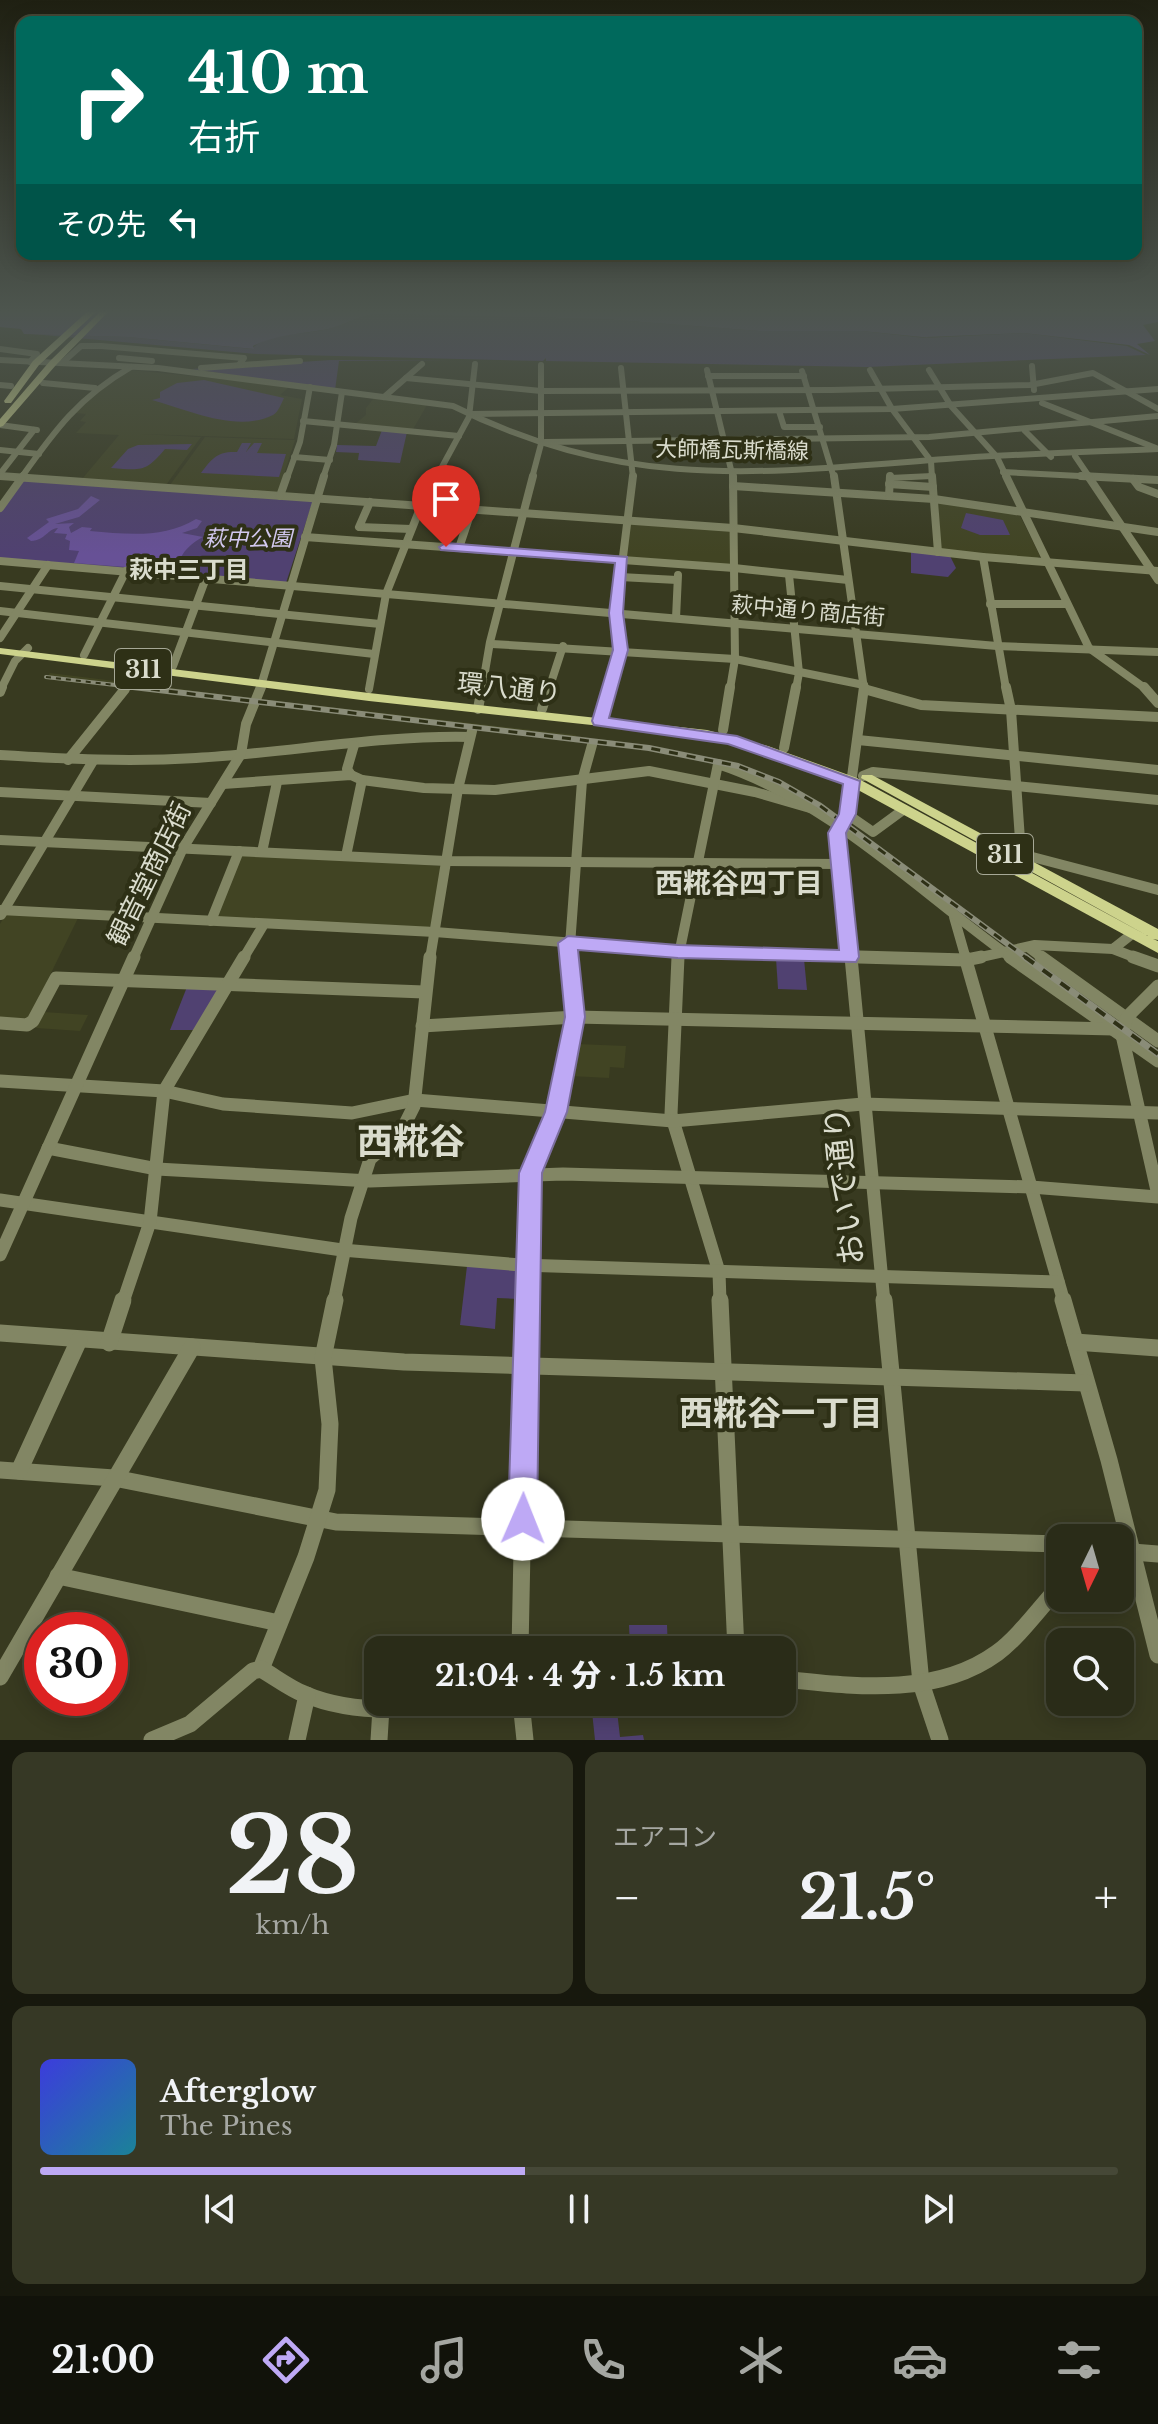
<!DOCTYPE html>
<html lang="ja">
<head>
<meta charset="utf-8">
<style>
  body { margin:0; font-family:"Libre Baskerville","Noto Sans JP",serif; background:#363825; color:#f1f3f6; height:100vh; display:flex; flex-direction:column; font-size:30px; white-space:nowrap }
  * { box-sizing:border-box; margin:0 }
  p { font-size:26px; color:#a5a7a2 }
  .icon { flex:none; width:44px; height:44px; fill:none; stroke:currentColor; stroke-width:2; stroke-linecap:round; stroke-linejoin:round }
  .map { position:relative; height:1740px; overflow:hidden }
  .side { display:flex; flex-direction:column; gap:12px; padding:12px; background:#17180d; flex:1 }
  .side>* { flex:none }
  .hud { position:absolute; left:16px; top:16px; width:1126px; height:244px; border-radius:16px; box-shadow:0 4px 20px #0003,0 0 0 2px #464837; background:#00695c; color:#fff; overflow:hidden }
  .needle { width:52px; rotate:185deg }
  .buttons { position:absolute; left:1046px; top:1524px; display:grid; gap:16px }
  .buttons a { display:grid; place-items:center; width:88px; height:88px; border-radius:16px; background:#2a2c18; box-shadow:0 4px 20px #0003,0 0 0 2px #464837; font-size:40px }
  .speed { position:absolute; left:24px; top:1612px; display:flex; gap:16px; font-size:40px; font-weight:700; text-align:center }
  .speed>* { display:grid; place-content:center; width:104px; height:104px; border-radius:50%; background:#2a2c18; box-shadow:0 4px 20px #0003,0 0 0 2px #464837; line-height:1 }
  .speed .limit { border:12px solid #d22; background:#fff; color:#111 }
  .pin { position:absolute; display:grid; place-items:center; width:68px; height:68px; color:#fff; margin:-82px -34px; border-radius:50% 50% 50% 0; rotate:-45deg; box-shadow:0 0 8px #0007 }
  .pin .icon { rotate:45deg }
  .me { position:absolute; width:88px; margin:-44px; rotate:1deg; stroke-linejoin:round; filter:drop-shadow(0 0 6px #0008) }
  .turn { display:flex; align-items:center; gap:28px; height:168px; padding:0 40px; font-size:36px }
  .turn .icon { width:104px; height:104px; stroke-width:2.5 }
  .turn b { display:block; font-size:56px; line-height:68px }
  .then { display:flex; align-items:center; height:76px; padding:0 40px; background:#0003; gap:16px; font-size:30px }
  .big { font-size:60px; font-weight:800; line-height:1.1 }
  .side .card { flex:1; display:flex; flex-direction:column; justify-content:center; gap:12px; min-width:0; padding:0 28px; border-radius:16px; background:#363825 }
  .side .dial { align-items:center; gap:0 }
  .dial b { font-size:104px; line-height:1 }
  .song { display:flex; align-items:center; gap:24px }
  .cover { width:96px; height:96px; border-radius:12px; background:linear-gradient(135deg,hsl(240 70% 55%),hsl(190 70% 35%)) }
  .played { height:8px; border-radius:4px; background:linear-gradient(90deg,#bea9f5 45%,#464837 45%) }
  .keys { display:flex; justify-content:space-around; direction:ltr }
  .heat { display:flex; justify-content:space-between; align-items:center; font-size:44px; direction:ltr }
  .side .tiles { flex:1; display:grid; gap:12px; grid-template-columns:1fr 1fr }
  .card:last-child { grid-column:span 2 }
  .trip { position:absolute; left:364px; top:1636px; width:432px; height:80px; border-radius:16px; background:#2a2c18; box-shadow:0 4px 20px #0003,0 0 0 2px #464837; font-weight:800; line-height:80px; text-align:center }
  .tabs { display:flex; height:128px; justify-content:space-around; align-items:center; background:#11120a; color:#a5a7a2 }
  .tabs .icon { width:56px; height:56px }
  .tabs .current { color:#bea9f5 }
  .tabs b { font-size:36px; color:#f1f3f6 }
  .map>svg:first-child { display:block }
</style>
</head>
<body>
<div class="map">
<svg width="1158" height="1740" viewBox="0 0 1158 1740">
  <rect width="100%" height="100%" fill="#383a20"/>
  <g fill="#414423">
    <polygon points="131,370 290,386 280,395 302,399 294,439 140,434 201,437 166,485 82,479 119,435 76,433 86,422 80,421 86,414 74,413 97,389"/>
    <polygon points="374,398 427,405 412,431 354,425 366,415 366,408"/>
    <polygon points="205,437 295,440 278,493 170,485"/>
    <polygon points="938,502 1019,514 1040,556 1036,559 941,550"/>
    <polygon points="630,523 731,531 731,565 626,559"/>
    <polygon points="50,673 277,701 576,735 574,741 45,679"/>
    <polygon points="246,854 442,866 432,924 427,929 215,917 240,855"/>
    <polygon points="6,914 78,918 27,1022 0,1021 0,924"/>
    <polygon points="44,1012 88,1015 80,1031 36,1028"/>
    <polygon points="577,1044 626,1046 624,1068 610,1067 609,1078 571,1076"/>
  </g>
  <g fill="#504171">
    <path d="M383,314L603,319L760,331H862L925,338L1024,333L1127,346L1146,355L867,367L546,361V358L543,361L257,354L32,334L128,337L252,349C263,334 305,334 323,330C348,326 355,314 383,314Z"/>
    <polygon points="331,360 450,361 339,361 335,390 192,369"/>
    <path d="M204,380L284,398C282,402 278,413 273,415C237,433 188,410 152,400L160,398V392L177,383Z"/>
    <polygon points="382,430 407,432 400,463 358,460 359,453 336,452 337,445 376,446"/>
    <path d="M242,443H251L246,452L254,443H262L257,453L286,454L279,477L201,473C212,458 218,451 237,452Z"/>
    <path d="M192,444L187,450L165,449C145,473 141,470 111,468L128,449L138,445Z"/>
    <polygon points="23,480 313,501 286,583 0,559 0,512"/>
    <polygon points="966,513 1003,520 1010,535 980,535 961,528"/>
    <polygon points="911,551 950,556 956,568 948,577 911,573"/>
    <polygon points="776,958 804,959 807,990 778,989"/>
    <polygon points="187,987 219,988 196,1030 170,1030"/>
    <polygon points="467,1266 520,1270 519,1299 497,1298 495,1329 460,1325"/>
    <polygon points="629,1625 667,1625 668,1650 630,1650"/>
    <polygon points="591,1702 616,1702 620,1737 643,1735 644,1740 595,1740"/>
  </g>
  <path fill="#675196" d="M91,496L100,500L79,517L55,524L74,523L69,527L71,533L82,527L92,528L90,531C127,534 163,539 196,519L202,521L197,528L182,533L203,537C193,542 178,554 180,566L165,570L74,563L79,551L69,550L70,541L65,539L67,534L54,533L58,528C47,529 46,540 31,541L27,538L49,522L46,519L78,509Z"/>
  <path fill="#604b8f" d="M0,311H1158V322L1143,325L1155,341L1137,344L1150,355L1129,345L1024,333L926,337L932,338L862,331H760L603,319L383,314C355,314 348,326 323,330C301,334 273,335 253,346L254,349L128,337L24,334L21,329L0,327Z"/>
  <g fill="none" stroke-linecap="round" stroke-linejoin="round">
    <g stroke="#828664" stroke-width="6">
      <polyline points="0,349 37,354 30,362"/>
      <polyline points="119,358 152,361"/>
      <path d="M0,360L158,368L453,406C626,492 761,473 946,459C1016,454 1087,452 1158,449"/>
      <polyline points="63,362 81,346 101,346 244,358 239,365"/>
      <polyline points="1032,366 1034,390"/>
      <polyline points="201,368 300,361"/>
      <polyline points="621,368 633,478"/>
      <polyline points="707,370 733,478"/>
      <polyline points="870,370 892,409 931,461 932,478"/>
      <polyline points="929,370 951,406 997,457 1007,478"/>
      <polyline points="802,371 834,478"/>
      <polyline points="708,376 804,376"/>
      <polyline points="406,378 541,391 832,390 1030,385 1093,373 1158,409"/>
      <polyline points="43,383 95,388"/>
      <polyline points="0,385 11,386"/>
      <polyline points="384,397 422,364"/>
      <polyline points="1042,403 1156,448"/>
      <polyline points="779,411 784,427 820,427"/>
      <polyline points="471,414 892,409 1158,389"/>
      <polyline points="303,421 459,436"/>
      <polyline points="0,425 37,430"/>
      <polyline points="1025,431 1051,457"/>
      <polyline points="545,442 929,437 1158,416"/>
      <polyline points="0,450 39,454"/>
      <polyline points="1075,456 1090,478"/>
      <polyline points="294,457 330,460"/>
      <polyline points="1003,472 1119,478"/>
      <polyline points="0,474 34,430"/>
      <polyline points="0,476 28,478"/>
      <path d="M21,478C55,430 79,397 131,367"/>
      <polyline points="287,478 300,442 310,387"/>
      <polyline points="323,478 334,445 342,392"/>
      <polyline points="436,478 469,417 475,364"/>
      <polyline points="532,478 541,444 541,365"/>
      <polyline points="890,478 932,476"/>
    </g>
    <g stroke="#828664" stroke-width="8">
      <polyline points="0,476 733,528 983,557 1158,571"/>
      <polyline points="834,476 864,689"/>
      <polyline points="932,476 938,552"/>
      <polyline points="1006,476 1089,648 1146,689"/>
      <polyline points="1081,476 1158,480"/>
      <polyline points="1088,476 1158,580"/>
      <polyline points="1133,479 1139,487 1158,494"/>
      <polyline points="889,484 933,487"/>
      <polyline points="733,486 934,499 1158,532"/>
      <polyline points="280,496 287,476"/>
      <polyline points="889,496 890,476"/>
      <polyline points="370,502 359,527 411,529"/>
      <polyline points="0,508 23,476"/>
      <polyline points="305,537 734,568 848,580"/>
      <polyline points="459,548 472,509"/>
      <polyline points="983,557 1006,689"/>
      <polyline points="0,561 997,646 1158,652"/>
      <polyline points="789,575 799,673 796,689"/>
      <polyline points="620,577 677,580"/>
      <polyline points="0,586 380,624"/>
      <polyline points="990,604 1067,604"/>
      <polyline points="0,611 374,654"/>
      <polyline points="676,618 678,575"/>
      <polyline points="0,638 48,565"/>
      <polyline points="492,644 735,659 864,685"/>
      <polyline points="84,655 126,571"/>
      <polyline points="173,666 206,578"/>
      <polyline points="1,689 15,661 28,648"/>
      <polyline points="260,689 324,476"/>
      <polyline points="369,689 386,594 421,506 437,476"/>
      <polyline points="482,689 490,642 533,476"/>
      <polyline points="549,689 563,646"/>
      <polyline points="609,689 621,650 616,613 633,476"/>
      <polyline points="730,689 735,659 733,476"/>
    </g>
    <g stroke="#828664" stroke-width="10">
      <polyline points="1006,687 1011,710 1021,854"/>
      <polyline points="1144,687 1158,703"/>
      <polyline points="864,689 921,705 1158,717"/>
      <polyline points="0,692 2,687"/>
      <polyline points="478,709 482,687"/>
      <polyline points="542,709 549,687"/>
      <polyline points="600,721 610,687"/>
      <polyline points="723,730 730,687"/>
      <polyline points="858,740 1158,770"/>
      <polyline points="784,748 796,687"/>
      <path d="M0,755C65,759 130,762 196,758C287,753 378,735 470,737"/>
      <polyline points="68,760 125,689"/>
      <polyline points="351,775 347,769 354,745"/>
      <polyline points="863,776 873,772 1158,800"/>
      <polyline points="223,784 351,775 362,780 424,788 495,790 649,771 755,792 810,808"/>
      <polyline points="0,792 211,803"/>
      <polyline points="847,814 873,832 903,810"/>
      <polyline points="838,827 847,814 864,687"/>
      <polyline points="838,827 851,959"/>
      <polyline points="0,840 446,861 840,864"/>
      <polyline points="262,852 277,782"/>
      <polyline points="1021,854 1158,890"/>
      <polyline points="346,856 362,780"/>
      <polyline points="0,910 435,932 678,951 923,959"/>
      <polyline points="1,915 93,761"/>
      <polyline points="954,917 966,959"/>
      <polyline points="211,921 239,851"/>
      <polyline points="1028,947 1044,959"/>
      <polyline points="1113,949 1139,959"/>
      <polyline points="133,959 183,848 241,754 246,724 261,687"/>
      <polyline points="243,959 264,924"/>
      <polyline points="430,959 458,789 472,731"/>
      <polyline points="569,959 582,781 592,745"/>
      <path d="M678,959L718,764C830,801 918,891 1013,959"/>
      <polyline points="972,959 1035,945 1113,949 1132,934"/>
    </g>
    <g stroke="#828664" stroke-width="13">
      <polyline points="678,957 671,1114 719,1272 720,1302"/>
      <polyline points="851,957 884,1302"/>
      <polyline points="859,957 966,960 981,957"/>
      <polyline points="965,957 1064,1302"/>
      <polyline points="1010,957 1158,1061"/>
      <polyline points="1041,957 1158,1041"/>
      <polyline points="1133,957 1158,966"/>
      <polyline points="1158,986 1127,1017 1122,1035 1158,1195"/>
      <polyline points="0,1023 27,1025 33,1021 56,978 424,992"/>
      <polyline points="422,1026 575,1017 1114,1029"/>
      <polyline points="0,1081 164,1091 223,1104 352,1113 415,1100 673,1121 863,1104 1158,1113"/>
      <polyline points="48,1148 157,1169 370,1181 563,1174 1031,1187 1158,1197"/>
      <polyline points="0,1200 342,1250 521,1265 1058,1282"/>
      <polyline points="0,1255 134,957"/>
      <polyline points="123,1302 150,1222 164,1091 244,957"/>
      <polyline points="334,1302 351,1218 370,1159 401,1132 414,1106 430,957"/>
      <polyline points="527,1302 530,1173 556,1112 575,1017 569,957"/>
    </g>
    <g stroke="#828664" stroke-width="17">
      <polyline points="720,1300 736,1650"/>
      <polyline points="884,1300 921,1683 940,1740"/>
      <polyline points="1063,1300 1109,1460 1158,1655"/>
      <polyline points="0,1333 404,1362 1086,1383"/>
      <polyline points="1075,1342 1158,1348"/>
      <polyline points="109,1343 123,1300"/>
      <polyline points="0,1470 114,1478 336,1522 1060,1544"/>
      <polyline points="19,1471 79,1340"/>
      <polyline points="1120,1551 1158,1554"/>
      <polyline points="58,1576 279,1623"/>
      <polyline points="520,1650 527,1300"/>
      <polyline points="261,1669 306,1557 327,1490 330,1424 323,1358 335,1300"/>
      <polyline points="0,1677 192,1347"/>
      <path d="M782,1679C852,1686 935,1698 997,1653C1020,1636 1040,1607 1060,1586"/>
      <polyline points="521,1702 525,1740"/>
      <path d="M152,1740L190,1724L253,1671L261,1669C275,1677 289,1688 304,1694C353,1715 413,1711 464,1702"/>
      <polyline points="297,1740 307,1695"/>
      <polyline points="379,1740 381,1708"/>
    </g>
    <g fill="#cdd38c" fill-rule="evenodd">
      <polygon points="88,311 96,312 39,365 11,403 5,403 4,401 33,361"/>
      <polygon points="101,311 109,311 56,365 3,426 0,427 0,419 50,361"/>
      <polygon points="0,648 369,693 707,730 768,746 857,778 1148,936 861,778 862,775 872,775 1158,929 1158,940 1153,939 1158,941 1158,953 847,784 760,752 703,737 369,701 0,654"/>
    </g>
    <g stroke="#8a8c78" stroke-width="4">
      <polyline id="rail-far2" points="46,677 150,689"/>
    </g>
    <g stroke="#8a8c78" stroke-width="6">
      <polyline id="rail-far1" points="133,687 649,748 738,766 779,782 819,805 1028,959"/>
    </g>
    <g stroke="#8a8c78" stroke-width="7">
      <polyline id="rail" points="1025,957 1158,1054"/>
    </g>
    <use href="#rail-far2" stroke="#2e3016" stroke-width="2" stroke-dasharray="5" stroke-linecap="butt"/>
    <use href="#rail-far1" stroke="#2e3016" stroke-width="3" stroke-dasharray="9" stroke-linecap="butt"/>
    <use href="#rail" stroke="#2e3016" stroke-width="4" stroke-dasharray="11" stroke-linecap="butt"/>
  </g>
  <linearGradient id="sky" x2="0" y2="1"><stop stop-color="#1f2012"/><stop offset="0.56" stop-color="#4d554e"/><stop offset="1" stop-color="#4d554e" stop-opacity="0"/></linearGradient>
  <rect width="1158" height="555" fill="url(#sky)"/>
  <polygon fill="#bea9f5" stroke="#7c6e9f" stroke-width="2" points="446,543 627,557 623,613 628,650 609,718 737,736 860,781 856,814 846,833 859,957 856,962 678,958 578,950 585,1017 567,1112 542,1173 537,1519 533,1529 523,1533 513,1529 508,1519 519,1173 545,1112 565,1017 558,943 568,936 678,945 839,950 828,833 839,814 843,784 728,744 594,725 592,721 613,650 609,613 615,563 441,550 439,547"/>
  <g text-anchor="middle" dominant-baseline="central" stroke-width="8" stroke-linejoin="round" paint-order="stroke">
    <g font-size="22" fill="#dadccd" stroke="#2e3016">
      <text transform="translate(732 450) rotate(1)">大師橋瓦斯橋線</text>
      <text transform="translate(808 611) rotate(5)">萩中通り商店街</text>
    </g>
    <g font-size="22" font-style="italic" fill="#d2c8ef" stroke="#2e3016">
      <text x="248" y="538">萩中公園</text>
    </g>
    <g font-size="24" font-weight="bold" fill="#dadccd" stroke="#2e3016">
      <text x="189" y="569">萩中三丁目</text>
    </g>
    <g fill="#2e3016" stroke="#a6a896" stroke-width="2">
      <rect x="115" y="649" width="56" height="40" rx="6"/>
      <rect x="977" y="834" width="56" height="40" rx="6"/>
    </g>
    <g font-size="24" font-weight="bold" fill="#dadccd">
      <text x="143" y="669">311</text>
      <text x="1005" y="854">311</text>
    </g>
    <g font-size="26" fill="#dadccd" stroke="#2e3016">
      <text transform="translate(509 688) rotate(6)">環八通り</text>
      <text transform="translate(149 874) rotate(-64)">観音堂商店街</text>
    </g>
    <g font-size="28" font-weight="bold" fill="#dadccd" stroke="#2e3016">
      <text x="739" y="883">西糀谷四丁目</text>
    </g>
    <g font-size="32" fill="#dadccd" stroke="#2e3016">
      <text transform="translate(844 1186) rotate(-96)">おいで通り</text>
    </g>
    <g font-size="34" font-weight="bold" fill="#dadccd" stroke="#2e3016">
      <text x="781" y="1413">西糀谷一丁目</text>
    </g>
    <g font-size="36" font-weight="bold" fill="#dadccd" stroke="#2e3016">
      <text x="411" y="1141">西糀谷</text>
    </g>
  </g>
</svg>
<div class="buttons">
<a><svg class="needle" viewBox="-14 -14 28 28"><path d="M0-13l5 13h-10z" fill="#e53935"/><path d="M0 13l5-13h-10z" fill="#a5a7a2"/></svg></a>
<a><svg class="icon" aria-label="search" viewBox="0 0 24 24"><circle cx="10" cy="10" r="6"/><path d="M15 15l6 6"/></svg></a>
</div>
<div class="speed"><div class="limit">30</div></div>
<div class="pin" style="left:446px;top:547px;background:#d93025"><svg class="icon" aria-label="arrive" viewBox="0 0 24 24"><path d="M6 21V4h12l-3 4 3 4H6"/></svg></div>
<svg class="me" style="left:523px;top:1519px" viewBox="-20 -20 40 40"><circle r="19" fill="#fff"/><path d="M0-13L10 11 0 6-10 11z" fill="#bea9f5"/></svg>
<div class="trip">21:04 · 4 分 · 1.5 km</div>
<div class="hud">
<div class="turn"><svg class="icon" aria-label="right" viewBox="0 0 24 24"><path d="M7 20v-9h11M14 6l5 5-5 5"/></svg><div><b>410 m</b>右折</div></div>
<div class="then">その先<svg class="icon" aria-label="left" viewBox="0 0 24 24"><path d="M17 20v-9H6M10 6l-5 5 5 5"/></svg></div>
</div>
</div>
<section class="side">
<div class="tiles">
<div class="card dial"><b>28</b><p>km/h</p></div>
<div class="card"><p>エアコン</p>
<div class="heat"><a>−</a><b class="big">21.5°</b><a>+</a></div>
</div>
<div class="card">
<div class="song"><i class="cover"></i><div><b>Afterglow</b><p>The Pines</p></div></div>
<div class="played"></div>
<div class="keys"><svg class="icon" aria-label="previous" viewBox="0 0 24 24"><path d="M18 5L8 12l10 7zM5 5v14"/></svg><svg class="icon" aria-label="pause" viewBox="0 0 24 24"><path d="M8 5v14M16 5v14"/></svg><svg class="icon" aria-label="next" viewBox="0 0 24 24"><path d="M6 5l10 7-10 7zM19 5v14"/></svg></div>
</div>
</div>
</section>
<nav class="tabs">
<b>21:00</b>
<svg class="icon current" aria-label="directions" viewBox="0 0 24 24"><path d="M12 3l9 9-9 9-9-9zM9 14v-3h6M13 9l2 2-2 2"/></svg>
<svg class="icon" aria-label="music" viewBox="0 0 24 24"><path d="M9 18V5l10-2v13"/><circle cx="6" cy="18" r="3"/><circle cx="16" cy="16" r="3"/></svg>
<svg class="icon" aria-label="phone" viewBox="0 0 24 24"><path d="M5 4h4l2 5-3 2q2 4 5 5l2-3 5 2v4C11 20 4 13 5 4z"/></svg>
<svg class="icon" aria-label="climate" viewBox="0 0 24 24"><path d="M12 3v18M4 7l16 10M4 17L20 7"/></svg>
<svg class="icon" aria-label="car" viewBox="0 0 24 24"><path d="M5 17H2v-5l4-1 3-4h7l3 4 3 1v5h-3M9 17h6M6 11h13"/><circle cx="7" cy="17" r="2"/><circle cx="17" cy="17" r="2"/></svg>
<svg class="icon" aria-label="filters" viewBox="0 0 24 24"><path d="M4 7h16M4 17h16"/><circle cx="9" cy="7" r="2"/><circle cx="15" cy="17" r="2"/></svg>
</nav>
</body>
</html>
